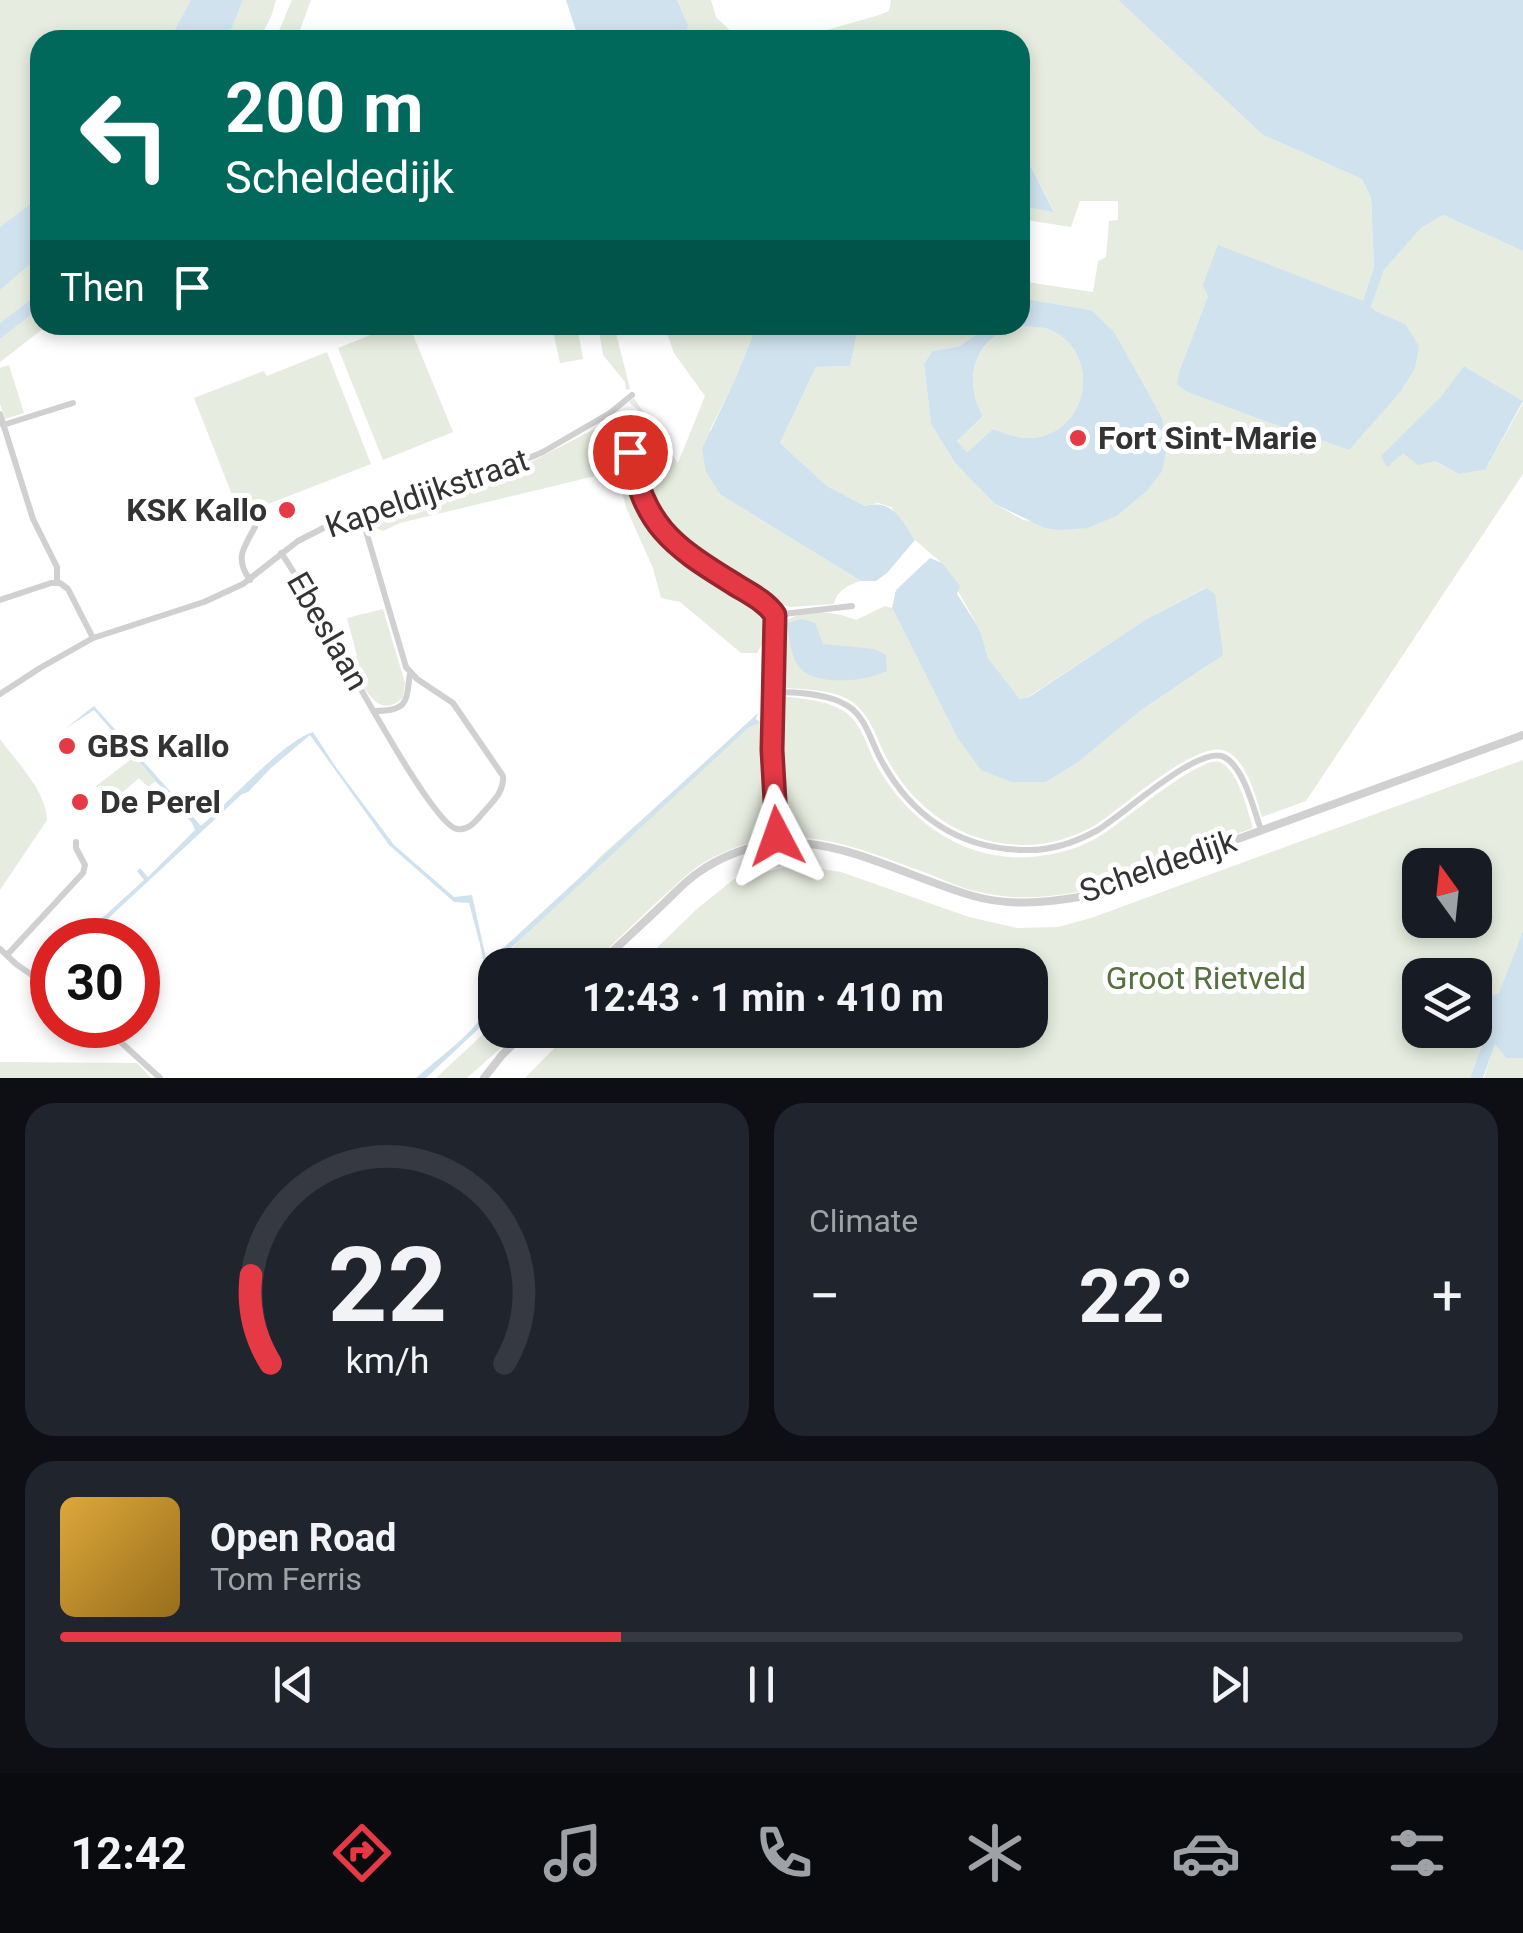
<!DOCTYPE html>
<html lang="en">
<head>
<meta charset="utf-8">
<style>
  body { margin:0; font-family:Roboto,sans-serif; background:#20242c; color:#f1f3f6; height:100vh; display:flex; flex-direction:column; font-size:38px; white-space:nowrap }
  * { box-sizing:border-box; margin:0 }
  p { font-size:32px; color:#9ea1a6 }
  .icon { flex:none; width:55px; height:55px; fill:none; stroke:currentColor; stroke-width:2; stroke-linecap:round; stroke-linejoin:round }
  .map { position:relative; height:1078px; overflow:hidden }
  .sheet { display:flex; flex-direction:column; gap:25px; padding:25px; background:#0d0f14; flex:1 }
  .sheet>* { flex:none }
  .hud { position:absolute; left:30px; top:30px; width:1000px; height:305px; border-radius:30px; box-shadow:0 5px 15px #0003; background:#00695c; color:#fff; overflow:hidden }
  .needle { width:65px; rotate:345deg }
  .buttons { position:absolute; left:1402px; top:848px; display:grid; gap:20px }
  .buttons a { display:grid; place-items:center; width:90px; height:90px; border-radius:20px; background:#171b24; box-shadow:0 5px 15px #0003; font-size:50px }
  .speed { position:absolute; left:30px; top:918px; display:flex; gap:20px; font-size:50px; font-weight:700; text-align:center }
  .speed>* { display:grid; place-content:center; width:130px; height:130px; border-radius:50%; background:#171b24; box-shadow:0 5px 15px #0003; line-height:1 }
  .speed .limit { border:15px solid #d22; background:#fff; color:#111 }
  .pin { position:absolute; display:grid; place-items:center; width:85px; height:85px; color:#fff; margin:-42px; border:5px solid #fff; border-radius:50%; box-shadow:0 2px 10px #0007 }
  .me { position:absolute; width:110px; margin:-55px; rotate:356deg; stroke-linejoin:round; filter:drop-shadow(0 0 8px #0008) }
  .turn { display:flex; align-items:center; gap:35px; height:210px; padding:0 30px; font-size:45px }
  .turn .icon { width:130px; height:130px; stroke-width:2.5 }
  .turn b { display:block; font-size:70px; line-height:85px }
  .then { display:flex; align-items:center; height:95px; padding:0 30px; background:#0003; gap:20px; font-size:38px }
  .big { font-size:75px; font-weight:700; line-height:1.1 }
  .sheet .widget { flex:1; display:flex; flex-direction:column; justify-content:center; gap:15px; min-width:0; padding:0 35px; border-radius:30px; background:#20242c }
  .sheet .dial { align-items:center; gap:0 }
  .dial svg { height:260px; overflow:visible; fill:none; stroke:#363941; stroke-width:7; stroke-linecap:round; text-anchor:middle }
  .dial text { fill:#f1f3f6; stroke:none }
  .song { display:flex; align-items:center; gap:30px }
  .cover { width:120px; height:120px; border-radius:15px; background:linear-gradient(135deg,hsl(40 70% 55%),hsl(40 70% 35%)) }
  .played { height:10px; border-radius:5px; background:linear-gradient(90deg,#e63946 40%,#363941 40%) }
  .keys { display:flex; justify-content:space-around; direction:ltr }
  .heat { display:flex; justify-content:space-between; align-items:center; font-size:55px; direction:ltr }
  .sheet .tiles { flex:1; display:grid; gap:25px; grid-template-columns:1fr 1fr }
  .widget:last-child { grid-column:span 2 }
  .trip { position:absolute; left:478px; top:948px; width:570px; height:100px; border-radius:30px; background:#171b24; box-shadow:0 5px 15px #0003; font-weight:700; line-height:100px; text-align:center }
  .tabs { display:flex; height:160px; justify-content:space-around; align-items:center; background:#090b0e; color:#9ea1a6 }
  .tabs .icon { width:70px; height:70px }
  .tabs .current { color:#e63946 }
  .tabs b { font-size:45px; color:#f1f3f6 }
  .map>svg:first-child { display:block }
</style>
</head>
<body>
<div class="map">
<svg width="1523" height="1078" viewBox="0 0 1523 1078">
  <rect width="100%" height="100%" fill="#fff"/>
  <g fill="#e6ecdf" fill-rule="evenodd">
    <polygon points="0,0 191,0 169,40 40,40 40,196 0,227"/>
    <polygon points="243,0 276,0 271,17 259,40 227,40"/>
    <polygon points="292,0 311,0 297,38 275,40"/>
    <polygon points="677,0 711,0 716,17 740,40 686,40 688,25"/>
    <path d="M891,0H1118L1263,135L1362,179L1371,198L1374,267L1363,301L1208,296L1179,372L1178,384L1187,392L1259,419L1349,450L1405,324L1376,311L1371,307L1384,270L1421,228L1443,215L1523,251V401L1464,366L1403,453L1435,461L1459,474L1485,470L1523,403V474L1306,801L1262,817C1255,796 1248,762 1226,751C1198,738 1122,808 1097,824C1076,837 1049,845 1025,845C963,845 913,809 885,755C876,737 871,717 854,703C835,689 803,689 780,688L782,624C801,607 835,611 856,620L885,606L892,608L957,737L1012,782H1046L1077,763L1140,711L1207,666L1205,588L1145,620L1028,697L1020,699L988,658L980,630L942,563L915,540L891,507L878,503L865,506L827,486L780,443L816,367L850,366L859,325H989L960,346L932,351L924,364L931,424L955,463L995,504L1023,520L1088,528L1117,516L1147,491L1091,310L1020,298V281L1093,292L1098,261L1106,257L1109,221L1118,220V201H1080L1071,227L1020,219V206L1054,211L1024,153L1020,151V40H792L879,15L889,11Z"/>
    <polygon points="40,256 40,292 0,323 0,290"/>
    <polygon points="40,308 40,325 48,325 0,362 0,339"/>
    <polygon points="395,325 409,325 453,432 383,460 338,348"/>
    <polygon points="570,325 592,325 592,327 578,330 583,359 560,363 553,331 570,328"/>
    <polygon points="598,325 614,325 630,389 626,390 625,382 603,355"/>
    <path d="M664,325H757L736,377L710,430L721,495L861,581C849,585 837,590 834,604L790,607L775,603L707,559L680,540L670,529L640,480L635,456L636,449L649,439L653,432L640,412L629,402L634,398L678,463L705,396L674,353Z"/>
    <path d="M1025,326C1032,326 1041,327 1048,329C1103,351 1090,433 1032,438C1019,439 1005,433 993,429L967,452L957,441L983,416C966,387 970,350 1002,332C1008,329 1017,327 1025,326Z"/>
    <polygon points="327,352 371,464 240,515 194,398 264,371 267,376"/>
    <polygon points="9,365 24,413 5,419 0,404 0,368"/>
    <polygon points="606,423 615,427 621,433 637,491 671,545 694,563 765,609 768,634 757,653 741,653 680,602 661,598 653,568 627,510 616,471 400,523 383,531 374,527 370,513 374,511 489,477 531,462"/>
    <path d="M383,609L405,683L403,697C376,725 360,678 348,659L357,656L347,618Z"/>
    <path d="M779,696C799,698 828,700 845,712C862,724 867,747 876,764C907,821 964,862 1031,857C1056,855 1082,848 1103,834C1123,822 1199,756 1219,762C1237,767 1248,811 1253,828L1078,892C1045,898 1012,900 979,892C962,889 945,880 929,874C844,843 782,813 697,867C683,877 670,891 657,902C635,923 613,944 590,965H496L601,856L754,719L777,726Z"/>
    <path d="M0,739C17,763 46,790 47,820L0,890Z"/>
    <polygon points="134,757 156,781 148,787 139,778 118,796 125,805 116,812 96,786"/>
    <path d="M1523,760V931L1499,994L1480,998L1475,996V975H1420V1030H1475V1022H1483L1488,1028L1470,1078H525L572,1030H1030V965H639L698,908L734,879L796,865L841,872L969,917L1017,928L1058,927L1091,918ZM1420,865H1475V920H1420Z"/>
    <polygon points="495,1023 495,1030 521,1030 467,1078 436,1078"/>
    <polygon points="1495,1043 1506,1058 1523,1058 1523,1078 1484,1078"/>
    <polygon points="0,1062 137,1063 151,1078 0,1078"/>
  </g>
  <g fill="#cfe2ee" fill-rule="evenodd">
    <polygon points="191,0 243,0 227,40 169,40"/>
    <polygon points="566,0 677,0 688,25 686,40 579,40"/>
    <polygon points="1118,0 1523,0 1523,251 1443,215 1421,228 1384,270 1371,307 1376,311 1405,324 1419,346 1415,368 1400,392 1349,450 1259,419 1187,392 1177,384 1179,372 1208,296 1203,285 1218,245 1363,301 1374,267 1371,198 1362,179 1263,135"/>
    <polygon points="1020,151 1024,153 1054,212 1020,206"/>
    <polygon points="40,196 40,256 0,290 0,227"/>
    <polygon points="40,292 40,308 0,339 0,323"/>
    <path d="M1020,298L1091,310L1114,332L1162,418L1167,446L1162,471L1147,491L1117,516L1088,528L1061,530L1045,528L995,504L955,463L931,424L924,364L932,351L960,346L989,325H1020ZM1025,326C1032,327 1041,327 1048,329C1103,351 1090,433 1032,438C1019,439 1005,433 993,429L967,452L957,441L983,416C966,387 970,349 1002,332C1008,329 1017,327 1025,326Z"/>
    <path d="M757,325H859L850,366L816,367L780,443L827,486L865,506C894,499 900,519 915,540L887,573L876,581H861L721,495L706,472L702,449L736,377Z"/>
    <polygon points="1464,366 1523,401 1485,470 1459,474 1435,461 1418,465 1403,453 1387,467 1381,456 1441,397"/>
    <polygon points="930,558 942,563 960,586 957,594 980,630 988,658 1020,699 1029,697 1145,620 1206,588 1215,594 1223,655 1140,711 1077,763 1046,782 1012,782 981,770 957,737 892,608 896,590"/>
    <path d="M802,619L815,623L823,644L874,649L886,655L887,671C864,680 855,681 831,680C793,677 792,657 787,623Z"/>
    <path d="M94,706L201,826C227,804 285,740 313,732L335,766L394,845L454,897L472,895L487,963L758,713L756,719L759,723L749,727L494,964C488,981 497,1001 489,1019L426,1078H416C433,1063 469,1036 480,1019C498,993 476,932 469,903L454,902L389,845L310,735L271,768L248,792L242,794L85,940H78L144,880L137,871L140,868L148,877L195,830L192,823L94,710L65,729Z"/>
    <polygon points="1523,931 1523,1058 1506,1058 1495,1044 1483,1078 1470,1078 1488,1028 1483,1022 1475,1022 1475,996 1480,998 1499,993"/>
  </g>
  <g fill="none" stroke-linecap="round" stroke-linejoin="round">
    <g stroke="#d0d0d0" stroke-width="6">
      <path d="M610,413C629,431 628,453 635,477C640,496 651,517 663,532C682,556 713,571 738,587C752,595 766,602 775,615L772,750L778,842"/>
      <polyline points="0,414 33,519 57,567 57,582"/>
      <polyline points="3,425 73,403"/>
      <path d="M281,553C310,590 427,824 457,829C468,831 475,822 482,814C492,802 504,793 503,776L453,703L417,679L406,667L360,511"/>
      <path d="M250,580C234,557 244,548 255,527"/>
      <polyline points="0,600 51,583 60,583 68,589 93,638"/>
      <polyline points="775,615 852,606"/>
      <path d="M774,692C796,692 828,693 848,706C865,717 870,738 879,756C909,815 958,849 1024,850C1049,851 1074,843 1096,831C1121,817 1199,744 1224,757C1244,767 1254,810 1261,830"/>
      <polyline points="0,694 40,668 93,638 204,602 243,584 298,541 339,520 379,505 508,467 543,452 610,413 632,395"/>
      <path d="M375,711C410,711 406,700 410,673"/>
      <polyline points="0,949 16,964 52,989"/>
      <polyline points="7,955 83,873 85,865 76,848 76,842"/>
      <polyline points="102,1025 160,1078"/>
    </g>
    <g stroke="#d0d0d0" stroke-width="8">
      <path d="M598,965C618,946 639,927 659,908C672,896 684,882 699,872C796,806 877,868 973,896C1008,906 1044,903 1079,897L1523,735"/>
      <polyline points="484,1078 502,1055 528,1030"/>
    </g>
  </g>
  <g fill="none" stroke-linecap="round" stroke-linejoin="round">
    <g stroke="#96252e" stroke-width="25">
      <path id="route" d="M630,452C644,525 671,545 731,582C746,592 765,600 775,615L772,750L777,836"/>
    </g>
    <use href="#route" stroke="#e63946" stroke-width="18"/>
  </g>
  <g fill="#e63946" stroke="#fff" stroke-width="4">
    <circle cx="1078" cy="438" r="10"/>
    <circle cx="287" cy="510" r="10"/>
    <circle cx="67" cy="746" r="10"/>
    <circle cx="80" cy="802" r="10"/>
  </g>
  <g text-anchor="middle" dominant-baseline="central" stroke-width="10" stroke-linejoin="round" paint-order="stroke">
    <g font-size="32" font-weight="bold" fill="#333" stroke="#fff" text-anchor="start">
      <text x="1098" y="438">Fort Sint-Marie</text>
      <text x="267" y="510" text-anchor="end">KSK Kallo</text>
      <text x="87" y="746">GBS Kallo</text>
      <text x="100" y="802">De Perel</text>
    </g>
    <g font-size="32" fill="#333" stroke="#fff">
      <text transform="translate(427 493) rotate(-19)">Kapeldijkstraat</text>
      <text transform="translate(328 631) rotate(60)">Ebeslaan</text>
      <text transform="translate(1158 866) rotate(-19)">Scheldedijk</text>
    </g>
    <g font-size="32" fill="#56703f" stroke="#fff">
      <text x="1206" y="978">Groot Rietveld</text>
    </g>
  </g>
</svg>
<div class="buttons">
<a><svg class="needle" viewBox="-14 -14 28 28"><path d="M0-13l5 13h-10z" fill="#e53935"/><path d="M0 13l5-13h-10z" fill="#9ea1a6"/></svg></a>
<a><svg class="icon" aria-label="layers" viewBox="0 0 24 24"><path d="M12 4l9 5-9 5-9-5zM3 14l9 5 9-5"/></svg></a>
</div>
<div class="speed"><div class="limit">30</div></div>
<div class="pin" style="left:630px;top:452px;background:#d93025"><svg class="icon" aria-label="arrive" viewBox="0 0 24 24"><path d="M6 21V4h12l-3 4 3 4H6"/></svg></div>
<svg class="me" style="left:777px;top:836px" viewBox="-20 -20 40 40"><path d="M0-17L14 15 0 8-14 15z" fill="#e63946" stroke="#fff" stroke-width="4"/></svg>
<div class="trip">12:43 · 1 min · 410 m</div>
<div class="hud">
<div class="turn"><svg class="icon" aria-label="left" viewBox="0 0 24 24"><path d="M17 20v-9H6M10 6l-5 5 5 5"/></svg><div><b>200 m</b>Scheldedijk</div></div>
<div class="then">Then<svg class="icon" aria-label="arrive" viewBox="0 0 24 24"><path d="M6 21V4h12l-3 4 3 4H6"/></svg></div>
</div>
</div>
<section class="sheet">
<div class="tiles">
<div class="widget dial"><svg viewBox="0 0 100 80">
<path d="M14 69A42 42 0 1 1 86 69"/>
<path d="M14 69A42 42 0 0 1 8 42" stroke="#e63946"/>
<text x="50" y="56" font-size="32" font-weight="700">22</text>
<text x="50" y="72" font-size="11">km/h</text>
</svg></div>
<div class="widget"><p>Climate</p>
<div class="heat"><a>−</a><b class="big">22°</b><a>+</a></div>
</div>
<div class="widget">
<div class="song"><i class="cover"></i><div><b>Open Road</b><p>Tom Ferris</p></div></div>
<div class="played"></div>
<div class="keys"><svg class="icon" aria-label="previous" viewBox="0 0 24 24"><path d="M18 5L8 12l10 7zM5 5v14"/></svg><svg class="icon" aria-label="pause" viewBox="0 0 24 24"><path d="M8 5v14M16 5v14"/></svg><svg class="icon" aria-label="next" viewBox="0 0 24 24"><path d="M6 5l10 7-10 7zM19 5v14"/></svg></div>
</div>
</div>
</section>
<nav class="tabs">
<b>12:42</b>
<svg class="icon current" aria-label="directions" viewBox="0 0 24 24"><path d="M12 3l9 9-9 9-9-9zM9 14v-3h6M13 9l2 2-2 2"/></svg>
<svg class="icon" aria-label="music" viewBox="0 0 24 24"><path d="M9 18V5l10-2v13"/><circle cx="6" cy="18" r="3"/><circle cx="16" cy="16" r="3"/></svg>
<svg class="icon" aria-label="phone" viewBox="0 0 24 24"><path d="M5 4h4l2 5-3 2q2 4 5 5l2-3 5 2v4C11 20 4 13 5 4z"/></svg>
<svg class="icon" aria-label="climate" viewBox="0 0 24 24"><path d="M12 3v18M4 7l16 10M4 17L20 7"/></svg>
<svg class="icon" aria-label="car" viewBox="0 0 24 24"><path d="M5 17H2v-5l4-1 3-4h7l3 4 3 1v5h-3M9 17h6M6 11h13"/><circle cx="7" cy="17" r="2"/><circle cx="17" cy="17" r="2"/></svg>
<svg class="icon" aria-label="filters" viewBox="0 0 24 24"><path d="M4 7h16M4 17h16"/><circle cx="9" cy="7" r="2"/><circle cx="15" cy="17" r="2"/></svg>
</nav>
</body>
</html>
